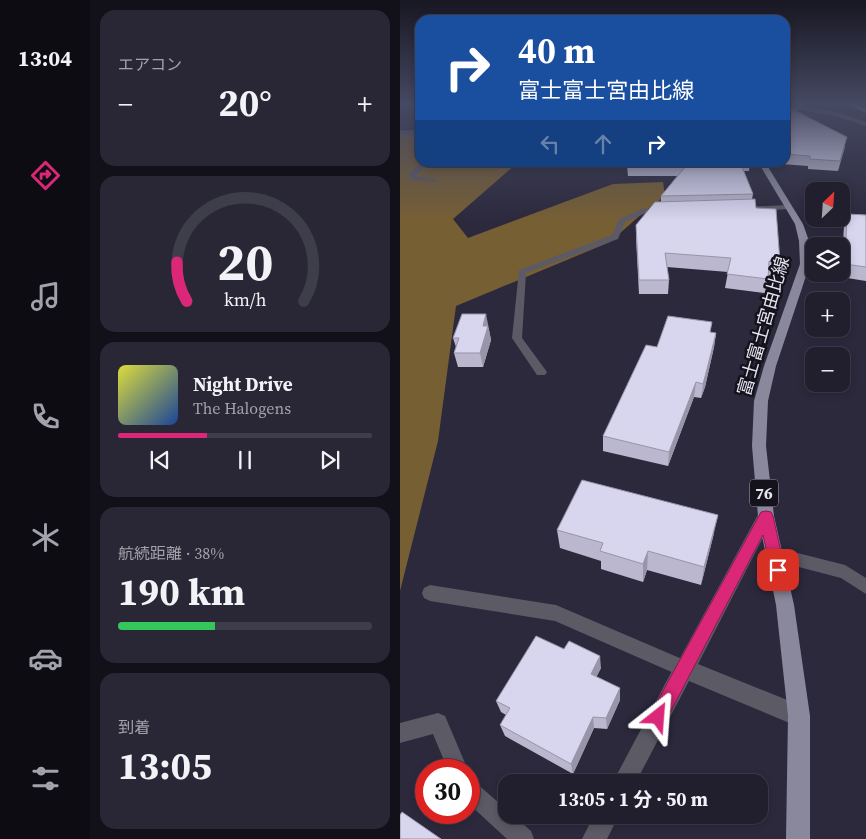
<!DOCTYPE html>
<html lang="ja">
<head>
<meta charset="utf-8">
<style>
  body { margin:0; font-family:"Source Serif 4","Noto Sans JP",serif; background:#292736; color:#f1f3f6; height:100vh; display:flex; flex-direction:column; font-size:19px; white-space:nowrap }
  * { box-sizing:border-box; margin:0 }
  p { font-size:16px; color:#a2a2aa }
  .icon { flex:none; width:28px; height:28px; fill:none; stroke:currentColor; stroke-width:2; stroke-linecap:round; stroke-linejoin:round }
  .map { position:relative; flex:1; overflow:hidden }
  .details { display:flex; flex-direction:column; gap:10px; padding:10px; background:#121119; width:310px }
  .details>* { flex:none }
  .banner { position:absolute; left:15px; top:15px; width:375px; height:152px; border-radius:15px; box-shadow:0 2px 8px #0003,0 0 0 1px #3e3d4a; background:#1a4fa0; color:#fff; overflow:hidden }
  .needle { width:32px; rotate:25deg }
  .buttons { position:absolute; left:405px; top:182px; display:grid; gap:10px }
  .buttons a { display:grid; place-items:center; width:45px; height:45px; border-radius:10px; background:#211f2e; box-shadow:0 2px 8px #0003,0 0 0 1px #3e3d4a; font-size:25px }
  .speed { position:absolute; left:15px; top:759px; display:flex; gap:10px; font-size:25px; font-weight:700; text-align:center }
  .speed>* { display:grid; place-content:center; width:65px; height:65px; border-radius:50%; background:#211f2e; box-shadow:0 2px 8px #0003,0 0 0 1px #3e3d4a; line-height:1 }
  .speed .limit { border:8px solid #d22; background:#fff; color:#111 }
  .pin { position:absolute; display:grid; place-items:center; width:42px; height:42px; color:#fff; margin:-21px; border-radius:10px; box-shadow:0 2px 8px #0006 }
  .me { position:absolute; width:55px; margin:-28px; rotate:28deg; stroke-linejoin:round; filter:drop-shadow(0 0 4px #0008) }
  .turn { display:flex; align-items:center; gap:18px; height:105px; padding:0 20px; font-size:22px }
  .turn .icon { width:65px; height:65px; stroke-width:2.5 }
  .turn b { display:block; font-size:35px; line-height:42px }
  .lanes { display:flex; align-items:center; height:48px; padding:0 20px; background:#0003; justify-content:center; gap:25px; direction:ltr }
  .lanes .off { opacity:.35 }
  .big { font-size:38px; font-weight:700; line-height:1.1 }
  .details .card { flex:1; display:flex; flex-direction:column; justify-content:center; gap:8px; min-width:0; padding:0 18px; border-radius:15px; background:#292736 }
  .details .dial { align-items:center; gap:0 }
  .dial svg { height:130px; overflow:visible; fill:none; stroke:#3e3d4a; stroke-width:7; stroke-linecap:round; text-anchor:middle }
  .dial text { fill:#f1f3f6; stroke:none }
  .song { display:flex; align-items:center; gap:15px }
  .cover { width:60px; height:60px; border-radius:8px; background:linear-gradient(135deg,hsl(60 70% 55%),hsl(220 70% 35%)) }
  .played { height:5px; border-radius:2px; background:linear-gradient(90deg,#db2777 35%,#3e3d4a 35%) }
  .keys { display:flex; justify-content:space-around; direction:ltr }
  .heat { display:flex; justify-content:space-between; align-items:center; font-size:28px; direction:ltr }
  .charge { height:8px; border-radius:4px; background:linear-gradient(90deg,#34c759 38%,#3e3d4a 0) }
  .trip { position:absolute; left:98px; top:774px; width:270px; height:50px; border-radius:15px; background:#211f2e; box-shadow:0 2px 8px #0003,0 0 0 1px #3e3d4a; font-weight:700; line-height:50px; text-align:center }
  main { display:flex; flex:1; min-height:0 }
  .tab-bar { display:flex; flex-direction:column; width:90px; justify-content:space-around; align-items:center; background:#0d0c12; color:#a2a2aa }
  .tab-bar .icon { width:35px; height:35px }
  .tab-bar .selected { color:#db2777 }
  .tab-bar b { font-size:22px; color:#f1f3f6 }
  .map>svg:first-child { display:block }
</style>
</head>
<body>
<main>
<nav class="tab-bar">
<b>13:04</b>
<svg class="icon selected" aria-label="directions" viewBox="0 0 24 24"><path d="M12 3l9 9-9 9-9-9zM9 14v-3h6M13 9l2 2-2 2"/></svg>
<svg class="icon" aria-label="music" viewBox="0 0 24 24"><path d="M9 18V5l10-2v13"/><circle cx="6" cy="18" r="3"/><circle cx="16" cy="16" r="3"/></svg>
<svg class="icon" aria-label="phone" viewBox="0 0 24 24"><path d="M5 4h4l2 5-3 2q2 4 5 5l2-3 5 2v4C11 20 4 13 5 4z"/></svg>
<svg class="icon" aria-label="climate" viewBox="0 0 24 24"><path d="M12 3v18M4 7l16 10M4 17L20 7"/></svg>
<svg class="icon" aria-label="car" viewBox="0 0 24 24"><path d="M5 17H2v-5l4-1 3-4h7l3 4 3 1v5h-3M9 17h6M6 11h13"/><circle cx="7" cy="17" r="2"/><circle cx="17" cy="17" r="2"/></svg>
<svg class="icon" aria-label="filters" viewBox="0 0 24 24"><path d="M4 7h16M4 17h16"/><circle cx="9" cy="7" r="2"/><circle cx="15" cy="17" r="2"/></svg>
</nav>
<section class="details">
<div class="card"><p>エアコン</p>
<div class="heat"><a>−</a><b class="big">20°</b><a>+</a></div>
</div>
<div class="card dial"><svg viewBox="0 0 100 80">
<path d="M14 69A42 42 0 1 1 86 69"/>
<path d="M14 69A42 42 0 0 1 8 45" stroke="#db2777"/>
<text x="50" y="56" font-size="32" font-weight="700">20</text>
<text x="50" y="72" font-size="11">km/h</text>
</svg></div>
<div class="card">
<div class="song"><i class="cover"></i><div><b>Night Drive</b><p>The Halogens</p></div></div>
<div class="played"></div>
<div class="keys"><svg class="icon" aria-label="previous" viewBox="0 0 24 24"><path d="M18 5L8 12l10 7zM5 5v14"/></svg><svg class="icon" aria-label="pause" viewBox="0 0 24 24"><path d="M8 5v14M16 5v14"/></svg><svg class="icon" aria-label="next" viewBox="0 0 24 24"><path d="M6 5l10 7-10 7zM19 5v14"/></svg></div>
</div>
<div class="card"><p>航続距離 · 38%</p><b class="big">190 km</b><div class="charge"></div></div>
<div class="card"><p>到着</p><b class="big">13:05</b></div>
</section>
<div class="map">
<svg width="466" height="839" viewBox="0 0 466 839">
  <rect width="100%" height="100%" fill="#2c293d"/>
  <polygon fill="#775f34" points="20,129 20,162 117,163 53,219 68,238 213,184 263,182 265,196 245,211 210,242 56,306 38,441 0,591 0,132"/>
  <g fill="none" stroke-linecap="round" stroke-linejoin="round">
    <g fill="#5c5a65" fill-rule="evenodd">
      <polygon points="0,130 20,132 20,136 0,134"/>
      <polygon points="22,162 30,162 15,176 38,180 38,182 10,179 9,174"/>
      <polygon points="388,205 391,205 391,209 343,211 339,209 343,207"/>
      <polygon points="263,208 267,210 266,212 246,213 225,222 218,239 126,273 122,338 147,372 145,375 137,375 112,338 119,270 212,235 219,219 242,209"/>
      <polygon points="374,547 445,565 466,578 466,594 441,578 368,559 366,554 368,549"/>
      <polygon points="30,585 156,605 289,662 292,668 289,674 283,677 155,621 30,601 24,598 22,593 24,588"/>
      <polygon points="38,713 45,716 68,770 48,770 33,734 0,743 0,723"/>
      <polygon points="69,780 76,783 106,809 106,815 113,815 131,831 134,839 107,839 69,804"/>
    </g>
    <g fill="#5c5a65" fill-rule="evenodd">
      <polygon points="399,106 440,113 466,122 466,126 439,117 397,109"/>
      <polygon points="366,509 372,511 374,516 298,664 407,708 410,716 407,724 399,727 289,681 236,782 213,782 273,669 276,661 279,660 360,511"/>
      <polygon points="194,815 219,815 207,839 182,839"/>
    </g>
    <g fill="#8a889c" fill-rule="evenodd">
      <polygon points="401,103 408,103 385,119 385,114"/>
      <polygon points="358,162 365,162 403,224 409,241 410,264 376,366 368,401 366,446 374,516 394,605 410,716 410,839 386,839 388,716 376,605 358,516 352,446 354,401 364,366 400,264 399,241 395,224"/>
    </g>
    <polygon fill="#9c99b2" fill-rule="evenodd" points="444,103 453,103 466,109 466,113"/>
  </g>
  <g fill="#bab7ce">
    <rect x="14" y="103" width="6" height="3"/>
    <polygon points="385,105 385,112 445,147 438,171 408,169 408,166 368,163 367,162 385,162"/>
    <polygon points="217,162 350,162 349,171 344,171 353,194 352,199 380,262 377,276 368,275 365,293 325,288 328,272 267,267 269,280 268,294 239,294 236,238 236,225 261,202 261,196 277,176 228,176 227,166 218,166"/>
    <polygon points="447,214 466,215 466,281 441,277 444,226"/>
    <polygon points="89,328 89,330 91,340 83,367 58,367 54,353 56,347 53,338"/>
    <polygon points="316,333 314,347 305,387 301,398 294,397 268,466 203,451 203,436 257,347"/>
    <polygon points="157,530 314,533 301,585 247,570 243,582 201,569 201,561 160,548"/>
    <polygon points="201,668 196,677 220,700 207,729 194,728 173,774 105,736 100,725 106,715 101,712 96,701"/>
  </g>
  <g fill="#9795a7">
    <polygon points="86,314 91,340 83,367 80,353 83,326"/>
    <polygon points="316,333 314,347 305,387 301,398 303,384"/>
    <polygon points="296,382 294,397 268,466 269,452"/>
    <polygon points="318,515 314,533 301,585 304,567"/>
    <polygon points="248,551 247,570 243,582 243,564"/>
    <polygon points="200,656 201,668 192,686 191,674"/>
    <polygon points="220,688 220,700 207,729 206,718"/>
    <polygon points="193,717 194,728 173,774 171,764"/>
  </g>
  <g fill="#d8d5ef" stroke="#9795a7">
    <polygon points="385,105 385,112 392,109 447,137 440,161 410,159 410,156 385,154"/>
    <polygon points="228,162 340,162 353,194 261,196 286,166 228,166"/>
    <polygon points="355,199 356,208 376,209 380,262 369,261 368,279 327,274 331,258 265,253 269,280 239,280 236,225 255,202"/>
    <polygon points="447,214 466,215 466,267 445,264"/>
    <polygon points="62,314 86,314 83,326 88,326 80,353 54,353 59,338 53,338"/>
    <polygon points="268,316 312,322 310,332 316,333 306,373 303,384 296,382 269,452 203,436 246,345 257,347"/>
    <polygon points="182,480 318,515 304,567 248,551 243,564 200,551 203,543 157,530"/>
    <polygon points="136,636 164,649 169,641 200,656 191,674 220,688 206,718 193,717 171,764 100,725 110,708 96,701"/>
    <polygon points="2,812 41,839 0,839 0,815"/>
  </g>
  <linearGradient id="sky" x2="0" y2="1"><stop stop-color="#181722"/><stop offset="0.47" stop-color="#454962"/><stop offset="1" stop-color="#454962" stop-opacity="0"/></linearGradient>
  <rect width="466" height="221" fill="url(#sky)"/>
  <polygon fill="#db2777" stroke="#8e194d" points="366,511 371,512 373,516 385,570 383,575 378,577 372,575 363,535 264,724 258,726 252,724 249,717 252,711 361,512"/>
  <g text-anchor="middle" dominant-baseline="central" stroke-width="5" stroke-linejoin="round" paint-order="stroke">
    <rect fill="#14131c" stroke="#a6a5b1" stroke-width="1" x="350" y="479.5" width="28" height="27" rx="4"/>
    <g font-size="16" font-weight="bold" fill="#e5e4f1">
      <text x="364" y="493">76</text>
    </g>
    <g font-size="18" fill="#e5e4f1" stroke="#14131c">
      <text transform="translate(363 326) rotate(-74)">富士富士宮由比線</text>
    </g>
  </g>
</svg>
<div class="buttons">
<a><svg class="needle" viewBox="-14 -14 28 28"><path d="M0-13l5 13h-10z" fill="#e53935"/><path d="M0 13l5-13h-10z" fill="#a2a2aa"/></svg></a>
<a><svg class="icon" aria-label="layers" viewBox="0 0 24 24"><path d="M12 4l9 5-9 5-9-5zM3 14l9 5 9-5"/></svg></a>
<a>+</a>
<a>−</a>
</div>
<div class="speed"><div class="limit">30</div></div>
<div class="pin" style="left:378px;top:570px;background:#d93025"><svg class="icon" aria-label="arrive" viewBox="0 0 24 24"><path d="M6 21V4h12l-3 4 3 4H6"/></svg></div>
<svg class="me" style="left:258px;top:717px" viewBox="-20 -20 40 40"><path d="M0-17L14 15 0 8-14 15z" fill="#db2777" stroke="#fff" stroke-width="4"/></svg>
<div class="trip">13:05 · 1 分 · 50 m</div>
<div class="banner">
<div class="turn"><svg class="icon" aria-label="right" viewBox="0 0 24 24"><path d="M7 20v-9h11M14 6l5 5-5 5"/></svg><div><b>40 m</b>富士富士宮由比線</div></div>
<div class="lanes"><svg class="icon off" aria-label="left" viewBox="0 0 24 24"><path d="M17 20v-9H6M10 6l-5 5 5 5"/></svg><svg class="icon off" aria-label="ahead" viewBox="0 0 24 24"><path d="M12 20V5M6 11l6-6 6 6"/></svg><svg class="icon" aria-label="right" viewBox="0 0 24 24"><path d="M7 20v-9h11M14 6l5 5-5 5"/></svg></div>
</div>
</div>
</main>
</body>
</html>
